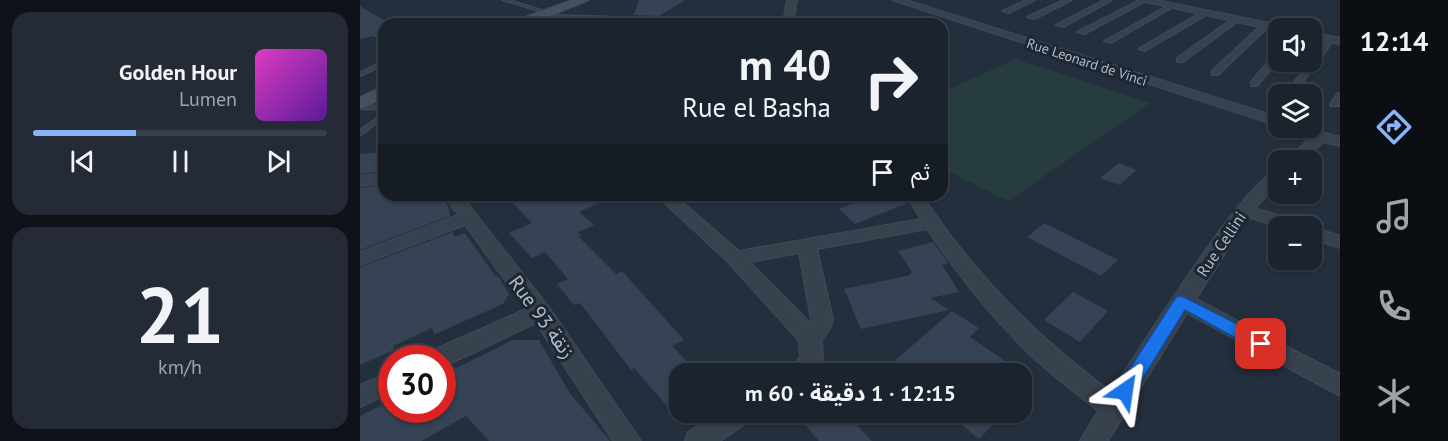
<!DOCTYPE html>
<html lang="ar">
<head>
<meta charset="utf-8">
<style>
  body { margin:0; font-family:"PT Sans","Noto Sans Arabic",sans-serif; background:#242b36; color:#f1f3f6; direction:rtl; height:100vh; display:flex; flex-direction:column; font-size:22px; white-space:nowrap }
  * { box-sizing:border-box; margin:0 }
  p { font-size:20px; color:#a0a4aa }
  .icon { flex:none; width:33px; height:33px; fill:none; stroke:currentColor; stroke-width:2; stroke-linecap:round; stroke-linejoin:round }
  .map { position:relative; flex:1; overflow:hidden; direction:ltr }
  .details { display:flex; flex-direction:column; gap:12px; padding:12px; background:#0f1319; width:360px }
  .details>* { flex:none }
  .banner { position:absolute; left:18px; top:18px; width:570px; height:183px; border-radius:18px; box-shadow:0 2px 4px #0004,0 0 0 2px #39404a; direction:rtl; background:#1b232e; color:#f1f3f6; overflow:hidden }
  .controls { position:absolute; left:908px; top:18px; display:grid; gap:12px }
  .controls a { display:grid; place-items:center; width:54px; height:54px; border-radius:12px; background:#1b232e; box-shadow:0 2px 4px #0004,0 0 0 2px #39404a; font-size:30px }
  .speed { position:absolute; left:18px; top:345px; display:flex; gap:12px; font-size:30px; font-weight:700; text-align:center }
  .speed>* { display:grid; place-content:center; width:78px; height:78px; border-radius:50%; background:#1b232e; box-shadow:0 2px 4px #0004,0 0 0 2px #39404a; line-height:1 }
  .speed .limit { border:9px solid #d22; background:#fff; color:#111 }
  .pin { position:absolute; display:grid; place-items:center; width:51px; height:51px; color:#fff; margin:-26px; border-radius:12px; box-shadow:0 3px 9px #0006 }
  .me { position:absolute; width:66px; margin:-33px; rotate:32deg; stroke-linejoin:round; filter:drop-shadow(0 0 4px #0008) }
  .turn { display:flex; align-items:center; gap:21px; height:126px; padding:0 18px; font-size:27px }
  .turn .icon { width:78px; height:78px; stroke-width:2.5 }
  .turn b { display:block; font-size:42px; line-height:51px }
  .then { display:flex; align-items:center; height:57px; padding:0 18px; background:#0003; gap:12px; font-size:22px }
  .details .widget { flex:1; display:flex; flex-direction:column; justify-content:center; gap:9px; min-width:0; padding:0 21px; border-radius:18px; background:#242b36 }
  .details .dial { align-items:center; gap:0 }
  .dial b { font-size:78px; line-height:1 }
  .song { display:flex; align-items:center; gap:18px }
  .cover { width:72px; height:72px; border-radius:9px; background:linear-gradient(135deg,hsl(310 70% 55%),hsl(270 70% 35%)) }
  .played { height:6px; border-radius:3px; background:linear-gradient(90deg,#8ab4f8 35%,#39404a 35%) }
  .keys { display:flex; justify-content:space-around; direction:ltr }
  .trip { position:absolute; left:309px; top:363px; width:363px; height:60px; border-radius:18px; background:#1b232e; box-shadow:0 2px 4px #0004,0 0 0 2px #39404a; font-weight:700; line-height:60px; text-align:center; direction:rtl }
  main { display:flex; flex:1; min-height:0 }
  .menu { display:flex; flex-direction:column; width:108px; justify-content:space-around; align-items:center; background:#0b0e12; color:#a0a4aa }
  .menu .icon { width:42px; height:42px }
  .menu .active { color:#8ab4f8 }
  .menu b { font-size:27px; color:#f1f3f6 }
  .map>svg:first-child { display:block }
</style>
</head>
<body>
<main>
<nav class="menu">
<b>12:14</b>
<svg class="icon active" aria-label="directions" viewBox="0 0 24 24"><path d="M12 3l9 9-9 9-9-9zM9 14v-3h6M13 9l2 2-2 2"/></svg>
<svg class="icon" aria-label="music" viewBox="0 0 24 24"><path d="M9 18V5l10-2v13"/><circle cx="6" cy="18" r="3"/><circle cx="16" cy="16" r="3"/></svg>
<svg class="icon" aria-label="phone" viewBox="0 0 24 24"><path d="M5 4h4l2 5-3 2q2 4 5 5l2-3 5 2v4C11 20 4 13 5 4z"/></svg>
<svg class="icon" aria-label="climate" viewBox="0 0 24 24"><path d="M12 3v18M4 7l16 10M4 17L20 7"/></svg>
</nav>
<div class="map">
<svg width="980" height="441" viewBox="0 0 980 441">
  <rect width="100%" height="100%" fill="#242f3e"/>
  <polygon fill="#263c3f" points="655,59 790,103 648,201 582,168 582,93"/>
  <g fill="#364354">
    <polygon points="279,0 325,0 299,16 274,15"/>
    <polygon points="0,6 24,20 24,43 13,36 0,39"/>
    <polygon points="24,152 24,171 0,174 0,154"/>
    <polygon points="759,163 777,170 759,185 740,178"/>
    <polygon points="24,185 24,195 80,195 88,206 90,216 0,250 0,188"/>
    <polygon points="145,195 257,195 219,212 234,225 218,232 222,235 218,236 256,274 262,271 324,340 312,346 339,374 320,374 320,421 274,368 271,370 220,303 214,305 197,284 208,279 185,252 172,258 149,233 172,223"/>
    <polygon points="516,195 544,195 548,203 495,224 479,209"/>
    <polygon points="684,223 758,260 741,276 667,237"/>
    <polygon points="93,232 94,237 105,233 136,277 138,276 149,294 143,304 75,334 72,328 33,346 34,350 0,365 0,267"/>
    <polygon points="573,242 588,263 582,265 599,292 570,298 589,310 501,329 484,289 551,275 550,273 553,273 538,251"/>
    <polygon points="713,292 748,311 720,342 684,320"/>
    <polygon points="592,311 619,328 610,337 664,374 544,374 531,364"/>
    <polygon points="153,340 179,340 209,392 250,441 129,441 106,416 61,441 0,441 0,416 32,400 32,410 82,410 82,375"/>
    <polygon points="435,412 485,412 512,441 459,441"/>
    <polygon points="586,412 645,412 619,439"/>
  </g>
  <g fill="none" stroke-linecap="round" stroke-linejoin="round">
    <g stroke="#414a57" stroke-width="2">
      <g id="service">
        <polygon points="142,0 149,0 192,13 188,14"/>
        <polygon points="24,61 24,65 0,76 0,72"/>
        <polygon points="0,105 24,106 24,110 0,109"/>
        <polygon points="24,113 24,118 0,136 0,130"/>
      </g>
    </g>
    <g stroke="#414a57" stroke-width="2">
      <g id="pedestrian">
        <polygon points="666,0 675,0 649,13 642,11"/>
        <polygon points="703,0 712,0 674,19 667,17"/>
        <polygon points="744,0 752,0 703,27 696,25"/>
        <polygon points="780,0 788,0 724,34 717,32"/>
        <polygon points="809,5 815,6 751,43 744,41"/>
        <polygon points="843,11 850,13 785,51 778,49"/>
        <polygon points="873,18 880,20 823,62 817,62 817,58"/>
        <polygon points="902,24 909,26 858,75 852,75 852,71"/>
        <polygon points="968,37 975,39 934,94 925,94"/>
        <polygon points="918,52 918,61 897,86 891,86 891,82 915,53"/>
        <polygon points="980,93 979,106 971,106 970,104 977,94"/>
      </g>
    </g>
    <g stroke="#414a57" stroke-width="2">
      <g id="minor">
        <polygon points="427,0 437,0 433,24 423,24"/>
        <polygon points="532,0 546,0 918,117 918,126"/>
        <polygon points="777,0 796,0 919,25 924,28 918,28 918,31"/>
        <polygon points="198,15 379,21 384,24 289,24 195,20 193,18"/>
        <polygon points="951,32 980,38 980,44 951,38"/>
        <polygon points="927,128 947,128 980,137 980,146 963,142 943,160 927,160 950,138 929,131"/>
        <path d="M918,170V184L895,208L941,222L944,226L918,227L888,217L836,299L980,374V396L827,313L748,441H720L738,411C718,394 696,379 677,361C635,322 599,277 567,229L457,249L473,319L471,327L462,340L463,358L454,374H426L440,357L439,341L368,262L296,195H314L379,251L561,219L546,195H562C615,275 675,335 751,392C776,355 885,178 918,170ZM439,253L451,319L450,323L390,262Z"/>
        <polygon points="24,173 24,183 0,186 0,176"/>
        <polygon points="84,195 101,195 188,306 281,441 253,441 176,323 87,365 82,366 82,358 67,358 71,351 166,309 105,225 0,265 0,252 98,215"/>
        <polygon points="950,226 951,226 980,236 980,248 951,238"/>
        <polygon points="32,371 32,392 0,407 0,385"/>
        <polygon points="360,412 395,412 391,420 360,441 325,441 328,432"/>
      </g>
    </g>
    <g stroke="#414a57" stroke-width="2">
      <g id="secondary">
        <polygon points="212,0 229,0 171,24 152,24 154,21"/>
        <polygon points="24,86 24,98 0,109 0,97"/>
      </g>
    </g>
    <use href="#service" fill="#38414e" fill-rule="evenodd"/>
    <use href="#pedestrian" fill="#38414e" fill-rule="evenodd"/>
    <use href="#minor" fill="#38414e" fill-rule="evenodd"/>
    <use href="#secondary" fill="#465061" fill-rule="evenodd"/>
  </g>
  <polygon fill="#1a73e8" stroke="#114b97" stroke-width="1.5" points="822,296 907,339 910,344 907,349 901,350 895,349 825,310 772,396 765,399 759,396 756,391 759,385 816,297"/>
  <g text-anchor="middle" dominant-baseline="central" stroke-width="6" stroke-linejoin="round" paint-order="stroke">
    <g font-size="14" fill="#b4bcc9" stroke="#1d2633">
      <text transform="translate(727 62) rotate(18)">Rue Leonard de Vinci</text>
    </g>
    <g font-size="16" fill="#b4bcc9" stroke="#1d2633">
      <text transform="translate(861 244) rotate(-56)">Rue Cellini</text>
    </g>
    <g font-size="20" fill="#b4bcc9" stroke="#1d2633">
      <text transform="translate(182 317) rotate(54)">Rue 93 زنقة</text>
    </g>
  </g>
</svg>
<div class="controls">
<a><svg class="icon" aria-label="sound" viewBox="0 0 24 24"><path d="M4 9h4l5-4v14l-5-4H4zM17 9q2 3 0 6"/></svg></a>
<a><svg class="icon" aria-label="layers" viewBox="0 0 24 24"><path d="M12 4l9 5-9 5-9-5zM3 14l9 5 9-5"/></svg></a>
<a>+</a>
<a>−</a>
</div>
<div class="speed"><div class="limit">30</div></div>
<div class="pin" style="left:901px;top:344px;background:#d93025"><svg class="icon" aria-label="arrive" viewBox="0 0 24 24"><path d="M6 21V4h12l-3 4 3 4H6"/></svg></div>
<svg class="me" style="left:765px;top:391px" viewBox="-20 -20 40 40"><path d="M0-17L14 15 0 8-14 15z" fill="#1a73e8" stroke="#fff" stroke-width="4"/></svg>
<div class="trip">12:15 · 1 دقيقة · 60 m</div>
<div class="banner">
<div class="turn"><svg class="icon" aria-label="right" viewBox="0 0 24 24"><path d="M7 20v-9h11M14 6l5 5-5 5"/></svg><div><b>40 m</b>Rue el Basha</div></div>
<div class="then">ثم<svg class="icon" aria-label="arrive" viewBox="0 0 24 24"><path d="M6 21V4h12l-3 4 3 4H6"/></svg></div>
</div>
</div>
<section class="details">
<div class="widget">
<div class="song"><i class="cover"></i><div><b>Golden Hour</b><p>Lumen</p></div></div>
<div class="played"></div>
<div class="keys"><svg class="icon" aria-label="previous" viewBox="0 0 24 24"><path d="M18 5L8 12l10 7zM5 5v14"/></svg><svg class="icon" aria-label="pause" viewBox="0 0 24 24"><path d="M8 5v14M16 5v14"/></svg><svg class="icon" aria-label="next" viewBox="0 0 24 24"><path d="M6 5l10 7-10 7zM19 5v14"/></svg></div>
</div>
<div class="widget dial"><b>21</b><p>km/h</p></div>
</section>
</main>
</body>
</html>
